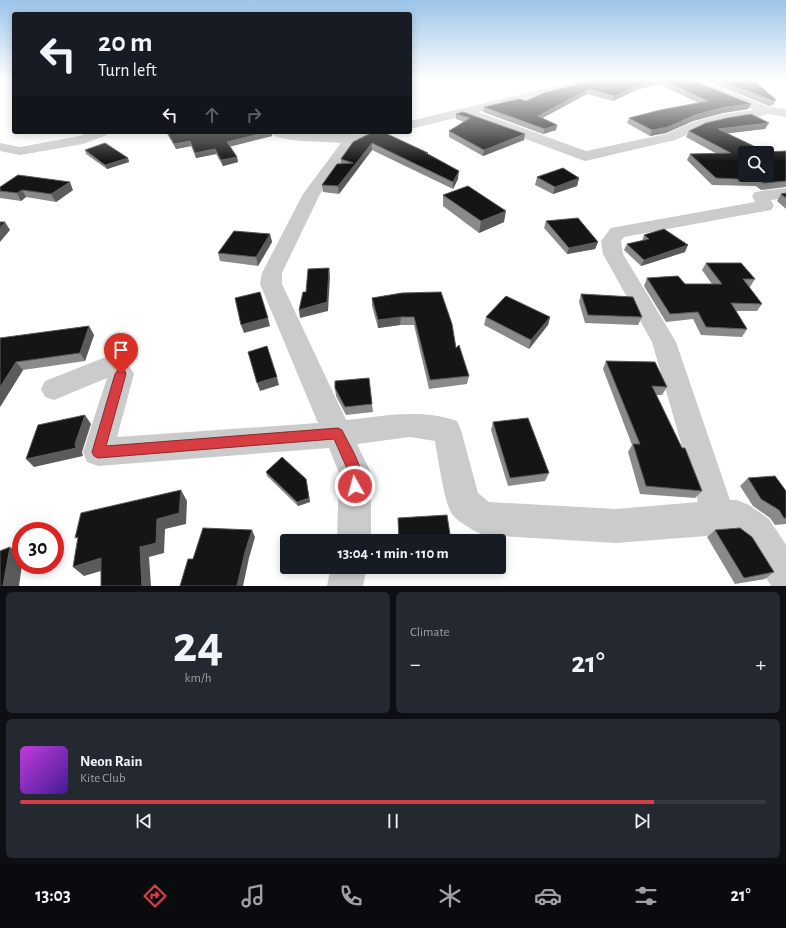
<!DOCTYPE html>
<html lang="en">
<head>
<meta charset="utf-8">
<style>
  body { margin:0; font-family:"Alegreya Sans",sans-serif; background:#242831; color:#f1f3f6; height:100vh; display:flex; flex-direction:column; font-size:15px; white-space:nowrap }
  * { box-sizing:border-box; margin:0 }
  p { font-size:13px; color:#9ea1a6 }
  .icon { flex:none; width:22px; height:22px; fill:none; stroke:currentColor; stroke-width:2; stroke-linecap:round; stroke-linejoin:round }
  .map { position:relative; height:586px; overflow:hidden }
  .panel { display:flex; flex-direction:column; gap:6px; padding:6px; background:#0d0f14; flex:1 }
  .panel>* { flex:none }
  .top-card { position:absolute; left:12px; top:12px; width:400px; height:122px; border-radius:4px; box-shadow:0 2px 10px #0003; background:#171b24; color:#f1f3f6; overflow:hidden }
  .fabs { position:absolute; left:738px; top:146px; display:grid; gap:8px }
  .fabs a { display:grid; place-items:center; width:36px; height:36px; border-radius:4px; background:#171b24; box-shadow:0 2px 10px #0003; font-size:20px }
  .speed { position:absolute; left:12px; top:522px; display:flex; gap:8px; font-size:20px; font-weight:700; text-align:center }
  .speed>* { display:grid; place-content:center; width:52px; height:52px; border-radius:50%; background:#171b24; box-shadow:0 2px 10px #0003; line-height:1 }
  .speed .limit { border:6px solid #d22; background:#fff; color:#111 }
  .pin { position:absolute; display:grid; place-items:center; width:34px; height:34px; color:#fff; margin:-41px -17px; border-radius:50% 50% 50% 0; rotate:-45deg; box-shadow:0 0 4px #0007 }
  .pin .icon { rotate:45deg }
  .me { position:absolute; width:44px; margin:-22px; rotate:353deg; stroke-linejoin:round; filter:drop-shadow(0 0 3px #0008) }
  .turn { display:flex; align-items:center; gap:14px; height:84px; padding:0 20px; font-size:18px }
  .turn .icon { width:52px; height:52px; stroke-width:2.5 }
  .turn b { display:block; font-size:28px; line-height:34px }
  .lanes { display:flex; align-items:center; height:38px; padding:0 20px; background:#0003; justify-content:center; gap:20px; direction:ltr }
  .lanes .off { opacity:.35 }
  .big { font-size:30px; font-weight:700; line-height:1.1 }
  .panel .card { flex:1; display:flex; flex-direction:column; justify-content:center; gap:6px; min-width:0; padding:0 14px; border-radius:6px; background:#242831 }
  .panel .dial { align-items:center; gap:0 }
  .dial b { font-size:52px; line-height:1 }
  .song { display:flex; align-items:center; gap:12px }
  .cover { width:48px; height:48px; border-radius:6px; background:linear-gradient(135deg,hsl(290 70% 55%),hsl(260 70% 35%)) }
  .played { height:4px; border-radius:2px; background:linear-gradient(90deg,#d63e44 85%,#363941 85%) }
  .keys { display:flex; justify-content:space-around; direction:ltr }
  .heat { display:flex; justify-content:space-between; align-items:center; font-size:22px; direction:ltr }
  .panel .tiles { flex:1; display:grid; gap:6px; grid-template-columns:1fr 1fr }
  .card:last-child { grid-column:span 2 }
  .trip { position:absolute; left:280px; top:534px; width:226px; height:40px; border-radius:4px; background:#171b24; box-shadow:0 2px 10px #0003; font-weight:700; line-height:40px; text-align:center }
  .tabs { display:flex; height:64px; justify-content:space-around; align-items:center; background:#090b0e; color:#9ea1a6 }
  .tabs .icon { width:28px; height:28px }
  .tabs .on { color:#d63e44 }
  .tabs b { font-size:18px; color:#f1f3f6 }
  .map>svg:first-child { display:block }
</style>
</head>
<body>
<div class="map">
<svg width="786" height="586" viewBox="0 0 786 586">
  <rect width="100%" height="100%" fill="#fff"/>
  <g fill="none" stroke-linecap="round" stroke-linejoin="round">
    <g fill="#cbcbcb" fill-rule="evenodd">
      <polygon points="581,80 601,80 600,82 478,112 586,151 666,134 693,122 723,114 754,110 685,82 684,80 700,80 769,107 786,109 786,117 767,114 759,117 724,122 703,128 675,140 585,161 463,116 410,129 410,121"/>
      <polygon points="90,132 109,132 107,135 83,144 20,155 0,151 0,143 20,147 80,136"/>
      <path d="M269,132L336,134L335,132H350L354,135L366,132H391L389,135L356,143L320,194L282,273V284L346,420C383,416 421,408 457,421L461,430L478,493L489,502L616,509L698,502L652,342L603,254L601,241L611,228L755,202L752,196L755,192L786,188V198L771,200L774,206L771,210L624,237L621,241L623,254L676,342L730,500H737L749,505L769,519L786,545V586H771L745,543L732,534L616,543L483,535C473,530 459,523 452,514C444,502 438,457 435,441L410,437L357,444L371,473V541H337L339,473L329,448L98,466L87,462L83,452L107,378L54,400L45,397L41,389L45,381L111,355C122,359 129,364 134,374L117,437L318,423L260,284L262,273L303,194L341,143C327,141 277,143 269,132Z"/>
      <polygon points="331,567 367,567 363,586 327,586"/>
    </g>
  </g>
  <g fill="#8a8a8a">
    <polygon points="595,80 691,80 751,104 748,109 723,113 693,121 666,133 650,136 627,123 629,118 699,103 658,84 636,90 613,101 587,94 542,118 557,125 556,130 543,134 483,112 484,107 526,101"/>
    <polygon points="705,80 756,80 758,84 776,100 773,105 769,106"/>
    <polygon points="463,112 524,140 483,156 449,137 449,131 464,122 456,119 456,114"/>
    <polygon points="765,129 727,133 766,152 786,151 786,187 761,190 756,186 712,185 687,160 690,154 717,154 686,137 689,131"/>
    <polygon points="166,132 271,132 272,136 230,146 237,157 238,162 223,166 216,154 196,158 191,146 176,149"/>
    <polygon points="369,134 428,153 428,154 458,179 453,189 372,150 339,194 323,192 322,185 341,164 341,159"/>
    <polygon points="85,150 128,158 129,162 107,169 86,154"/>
    <polygon points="537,177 579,178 577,186 553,194 535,185"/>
    <polygon points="0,187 73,190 56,202 26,197 21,201 0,198"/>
    <polygon points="786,193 786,209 777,201 781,194"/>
    <polygon points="443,195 504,222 479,233 443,206"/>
    <polygon points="546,221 598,242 595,249 567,254 544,228"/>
    <polygon points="270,234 272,242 258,266 220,261 218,253"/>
    <polygon points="644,235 685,252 641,266 624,250 627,244 642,241"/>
    <polygon points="706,263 755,279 750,287 749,287 762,304 757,311 736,311 747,329 742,337 701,335 693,319 666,322 644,286 647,278 685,284 712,284 702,270"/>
    <polygon points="402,293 456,348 469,376 467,384 429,389 414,325 400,325 378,328 372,306 372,298"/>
    <polygon points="581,294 642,317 638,325 585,323 579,302"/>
    <polygon points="486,317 550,317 548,325 529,349 484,325"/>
    <polygon points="89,326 94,335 85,361 23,370 0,407 0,338"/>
    <polygon points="606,361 667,387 662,395 656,395 702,491 695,498 640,494 628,452 632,445 603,369"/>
    <polygon points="335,388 372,404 373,412 346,415 336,396"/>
    <polygon points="493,422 549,473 545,481 508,486 491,430"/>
    <polygon points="266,472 307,483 310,502 298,506 267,476"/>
    <polygon points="748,478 786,491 786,524 775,525 770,518 753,506 740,486"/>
    <polygon points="715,530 774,572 765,579 735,584 707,537"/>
  </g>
  <g fill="#5b5b5b">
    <polygon points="654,80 659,80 658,84 636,90 613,101 615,96 638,85"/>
    <polygon points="589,89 587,94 537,121 538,116"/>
    <polygon points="751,104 748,109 723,113 693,121 666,133 650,136 652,130 695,115 725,107"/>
    <polygon points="769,123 765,129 715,135 718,129"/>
    <polygon points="557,125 556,130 543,134 545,129"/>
    <polygon points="267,132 271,132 272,136 229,147 227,142"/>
    <polygon points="525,134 524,140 483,156 484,150"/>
    <polygon points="190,141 191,146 176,149 174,144"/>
    <polygon points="372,143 372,150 339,194 338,186"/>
    <polygon points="215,149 216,154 196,158 195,153"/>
    <polygon points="237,157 238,162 223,166 221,160"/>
    <polygon points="128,158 129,162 107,169 105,165"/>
    <polygon points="459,171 458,179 453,189 453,182"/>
    <polygon points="579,178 577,186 553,194 555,187"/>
    <polygon points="70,182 73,190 56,202 51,194"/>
    <polygon points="22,190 26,197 21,201 17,193"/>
    <polygon points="506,211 504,222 479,233 481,221"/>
    <polygon points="5,222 10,230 0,242 0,228"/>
    <polygon points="270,234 272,242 258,266 256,257"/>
    <polygon points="598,242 595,249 567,254 569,248"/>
    <polygon points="688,245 685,252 641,266 644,260"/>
    <polygon points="329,268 330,277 328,311 300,318 299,310"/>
    <polygon points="401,317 400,325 378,328 378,320"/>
    <polygon points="550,317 548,325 529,349 531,340"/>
    <polygon points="268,318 270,326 244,333 241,325"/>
    <polygon points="89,326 94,335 85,361 80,353"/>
    <polygon points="16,362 23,370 0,407 0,387"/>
    <polygon points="277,377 279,385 260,391 257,383"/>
    <polygon points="85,415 91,424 82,452 83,456 34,467 26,459 75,444"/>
    <polygon points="306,479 310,502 298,506 297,502"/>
    <polygon points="181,490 187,501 186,524 165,529 164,553 149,557 151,586 142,586 140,547 157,519"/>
    <polygon points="252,530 255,537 249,558 243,586 237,586 245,552"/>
    <polygon points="10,547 21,555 21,565 22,565 19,586 3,586"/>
    <polygon points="101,558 111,568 84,576 73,567"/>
  </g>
  <g fill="#151515" stroke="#5b5b5b" fill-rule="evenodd">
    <polygon points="595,80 654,80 638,85 615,96 589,89 538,116 557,125 545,129 484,107 519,99 526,101 544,93"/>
    <polygon points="663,80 691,80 751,104 725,107 695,115 668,127 652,130 629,118 660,110 708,101"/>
    <polygon points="719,80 756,80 758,84 776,100 772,100"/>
    <polygon points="463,112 525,134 484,150 449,131 470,118 456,114"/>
    <path d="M751,114L769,123L718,129L766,152L786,151V181L764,183L759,180L716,178L690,154L731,153L689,131L706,123L727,118ZM745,153H767V175H745Z"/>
    <polygon points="167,132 267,132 227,142 237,157 221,160 215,149 195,153 190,141 174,144"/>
    <polygon points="379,132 383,132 428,153 426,153 459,171 453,182 372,143 338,186 322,185 337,164 353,163 341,159 353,142 369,134"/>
    <polygon points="105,143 128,158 105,165 85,150"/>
    <polygon points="563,168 579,178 555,187 537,177"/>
    <polygon points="18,175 70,182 51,194 22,190 17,193 0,191 0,187"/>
    <polygon points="468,186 506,211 481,221 443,195"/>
    <polygon points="786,193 786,198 781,194"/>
    <polygon points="578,218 598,242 569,248 546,221"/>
    <polygon points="0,222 5,222 0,228"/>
    <polygon points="664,229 688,245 644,260 627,244 649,239 644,235"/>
    <polygon points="234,231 270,234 256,257 218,253"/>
    <polygon points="706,263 741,263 755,279 743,279 762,304 731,303 747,329 706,327 698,312 670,314 647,278 678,276 685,284 722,284"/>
    <polygon points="329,268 327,302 299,310 303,292 306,292 308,269"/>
    <polygon points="260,292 268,318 241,325 235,298"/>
    <polygon points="441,292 452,324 456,348 459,345 469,376 430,380 414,317 401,317 378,320 372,298 402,293"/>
    <polygon points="581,294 633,297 642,317 588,315"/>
    <polygon points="506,296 550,317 531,340 486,317"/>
    <polygon points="89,326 80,353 16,362 0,387 0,338"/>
    <polygon points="267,346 277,377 257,383 248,352"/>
    <polygon points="606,361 655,362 667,387 652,386 682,448 685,448 702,491 646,486 633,444 640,444"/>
    <polygon points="369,378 372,404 345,407 335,388 335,381"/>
    <polygon points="85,415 75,444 76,448 26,459 38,425"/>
    <polygon points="528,418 549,473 510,478 493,422"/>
    <polygon points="282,457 306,479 309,498 297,502 266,472"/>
    <polygon points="775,476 786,491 786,518 784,518 779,510 761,499 748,478"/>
    <polygon points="181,490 179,513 157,519 156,543 140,547 142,586 101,586 101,558 73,567 78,537 75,538 81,513"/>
    <polygon points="447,515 451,541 399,541 398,518"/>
    <polygon points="203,528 252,530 245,552 237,586 180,586 188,559 193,559"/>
    <polygon points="740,528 752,537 774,572 744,578 715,530"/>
    <polygon points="10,547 3,586 0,586 0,551"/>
  </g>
  <linearGradient id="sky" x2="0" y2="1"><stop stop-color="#9cc4e8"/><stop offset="0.49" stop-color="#fff"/><stop offset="1" stop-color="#fff" stop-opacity="0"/></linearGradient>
  <rect width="786" height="162" fill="url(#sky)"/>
  <path fill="#d63e44" stroke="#8b282c" d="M121,370L125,371L126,374L106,446L338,428L342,430C350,447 368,472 360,491L355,493L350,491L348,486L349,473L334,439L98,458L94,456L92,452L115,374L117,371Z"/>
</svg>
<div class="fabs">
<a><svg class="icon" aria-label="search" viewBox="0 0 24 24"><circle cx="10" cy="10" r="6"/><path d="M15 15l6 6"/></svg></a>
</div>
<div class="speed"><div class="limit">30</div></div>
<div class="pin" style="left:121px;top:374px;background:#d93025"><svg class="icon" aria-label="arrive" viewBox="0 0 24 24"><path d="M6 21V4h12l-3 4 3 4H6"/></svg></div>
<svg class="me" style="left:355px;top:486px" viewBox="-20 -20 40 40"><circle r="17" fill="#d63e44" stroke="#fff" stroke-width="3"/><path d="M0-11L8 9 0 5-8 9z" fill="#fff"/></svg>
<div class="trip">13:04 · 1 min · 110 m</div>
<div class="top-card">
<div class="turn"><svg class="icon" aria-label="left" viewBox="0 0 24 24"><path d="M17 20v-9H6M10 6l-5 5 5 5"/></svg><div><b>20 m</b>Turn left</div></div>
<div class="lanes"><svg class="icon" aria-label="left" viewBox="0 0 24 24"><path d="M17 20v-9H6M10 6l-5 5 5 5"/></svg><svg class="icon off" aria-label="ahead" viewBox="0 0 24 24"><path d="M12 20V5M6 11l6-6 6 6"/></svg><svg class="icon off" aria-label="right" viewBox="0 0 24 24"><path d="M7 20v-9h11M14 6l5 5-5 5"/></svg></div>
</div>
</div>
<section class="panel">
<div class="tiles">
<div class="card dial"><b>24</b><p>km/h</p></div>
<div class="card"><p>Climate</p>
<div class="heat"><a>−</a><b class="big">21°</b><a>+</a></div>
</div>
<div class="card">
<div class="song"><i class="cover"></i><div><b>Neon Rain</b><p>Kite Club</p></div></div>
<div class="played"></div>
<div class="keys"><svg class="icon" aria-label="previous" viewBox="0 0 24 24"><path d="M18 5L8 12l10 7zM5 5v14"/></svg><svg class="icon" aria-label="pause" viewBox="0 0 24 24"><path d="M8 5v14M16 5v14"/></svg><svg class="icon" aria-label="next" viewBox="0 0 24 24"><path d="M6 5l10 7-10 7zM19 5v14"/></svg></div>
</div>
</div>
</section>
<nav class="tabs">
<b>13:03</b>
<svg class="icon on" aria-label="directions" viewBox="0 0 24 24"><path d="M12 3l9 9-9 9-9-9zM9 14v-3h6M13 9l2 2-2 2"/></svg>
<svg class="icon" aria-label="music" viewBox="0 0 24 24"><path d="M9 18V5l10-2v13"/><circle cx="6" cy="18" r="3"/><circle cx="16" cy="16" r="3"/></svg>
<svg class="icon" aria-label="phone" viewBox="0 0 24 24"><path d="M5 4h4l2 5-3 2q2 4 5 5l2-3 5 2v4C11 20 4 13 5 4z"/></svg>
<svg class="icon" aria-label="climate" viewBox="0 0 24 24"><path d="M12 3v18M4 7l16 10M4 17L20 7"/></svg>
<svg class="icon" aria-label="car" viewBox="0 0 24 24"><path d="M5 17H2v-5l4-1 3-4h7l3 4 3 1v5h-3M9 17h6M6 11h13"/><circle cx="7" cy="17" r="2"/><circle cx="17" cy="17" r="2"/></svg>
<svg class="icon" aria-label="filters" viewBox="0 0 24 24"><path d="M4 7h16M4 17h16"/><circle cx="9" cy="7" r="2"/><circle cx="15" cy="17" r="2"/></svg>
<b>21°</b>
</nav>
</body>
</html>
